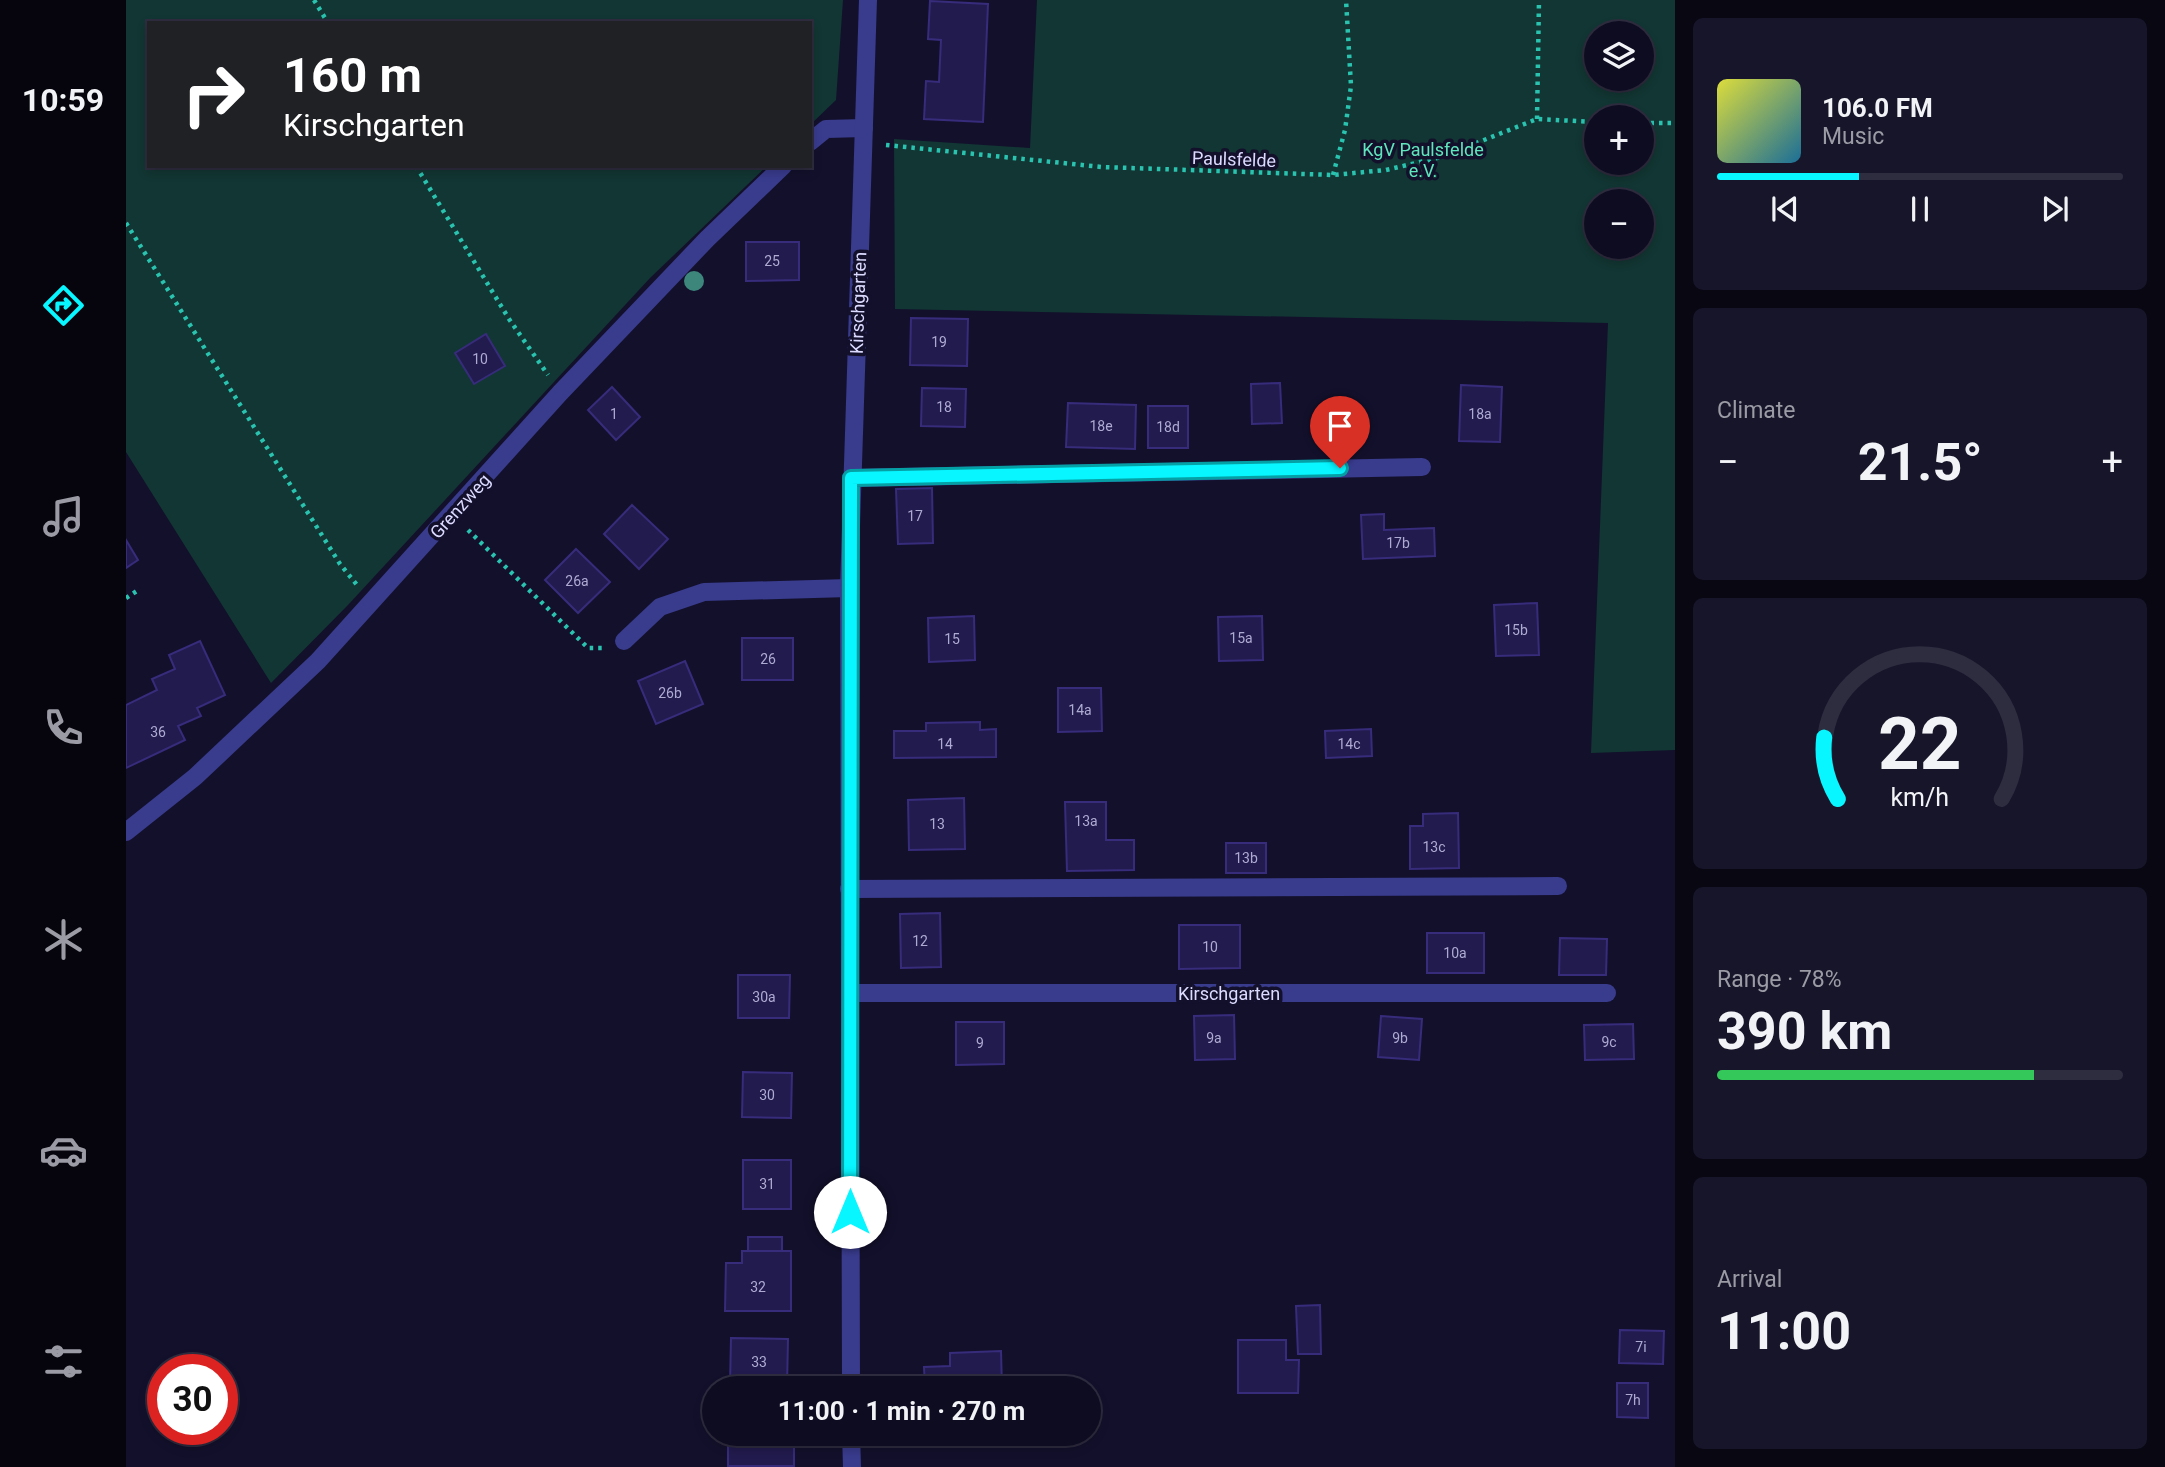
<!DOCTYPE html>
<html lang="en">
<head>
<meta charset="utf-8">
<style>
  body { margin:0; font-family:Roboto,sans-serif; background:#17152a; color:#f1f3f6; height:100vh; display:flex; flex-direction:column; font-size:26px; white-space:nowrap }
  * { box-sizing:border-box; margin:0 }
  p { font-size:23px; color:#9b9ba5 }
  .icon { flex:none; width:38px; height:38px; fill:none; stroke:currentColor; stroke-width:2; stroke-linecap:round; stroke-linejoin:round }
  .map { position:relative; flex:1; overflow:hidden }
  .drawer { display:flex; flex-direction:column; gap:18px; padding:18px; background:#080712; width:490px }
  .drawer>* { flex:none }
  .banner { position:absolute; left:21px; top:21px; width:665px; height:147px; border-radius:0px; box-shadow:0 4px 10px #0003,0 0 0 2px #2e2c3f; background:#202124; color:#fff; overflow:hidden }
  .controls { position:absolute; left:1458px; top:21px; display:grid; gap:14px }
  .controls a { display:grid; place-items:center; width:70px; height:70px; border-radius:50%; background:#0e0c21; box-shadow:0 4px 10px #0003,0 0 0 2px #2e2c3f; font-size:35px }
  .speed { position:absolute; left:21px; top:1354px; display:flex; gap:14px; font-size:35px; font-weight:700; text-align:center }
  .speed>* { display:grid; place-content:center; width:91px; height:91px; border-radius:50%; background:#0e0c21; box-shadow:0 4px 10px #0003,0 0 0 2px #2e2c3f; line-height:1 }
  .speed .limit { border:10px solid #d22; background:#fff; color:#111 }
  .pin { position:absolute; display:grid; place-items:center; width:60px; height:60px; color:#fff; margin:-72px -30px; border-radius:50% 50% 50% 0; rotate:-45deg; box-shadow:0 0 7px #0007 }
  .pin .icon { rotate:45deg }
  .me { position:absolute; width:77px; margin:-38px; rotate:0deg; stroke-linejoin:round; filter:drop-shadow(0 0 5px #0008) }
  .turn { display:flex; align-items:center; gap:24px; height:147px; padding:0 21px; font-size:32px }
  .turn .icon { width:91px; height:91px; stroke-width:2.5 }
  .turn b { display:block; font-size:49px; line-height:60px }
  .big { font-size:52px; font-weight:700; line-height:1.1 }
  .drawer .widget { flex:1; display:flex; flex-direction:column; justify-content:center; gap:10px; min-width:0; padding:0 24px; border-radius:10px; background:#17152a }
  .drawer .dial { align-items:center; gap:0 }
  .dial svg { height:182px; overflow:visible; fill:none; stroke:#2e2c3f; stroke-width:7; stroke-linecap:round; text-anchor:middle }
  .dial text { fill:#f1f3f6; stroke:none }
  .song { display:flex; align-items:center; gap:21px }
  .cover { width:84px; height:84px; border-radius:10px; background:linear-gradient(135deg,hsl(60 70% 55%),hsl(200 70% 35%)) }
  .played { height:7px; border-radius:4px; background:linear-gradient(90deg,#07f6ff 35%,#2e2c3f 35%) }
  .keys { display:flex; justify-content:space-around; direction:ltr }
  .heat { display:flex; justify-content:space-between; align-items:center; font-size:38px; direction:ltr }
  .charge { height:10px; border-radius:5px; background:linear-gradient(90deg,#34c759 78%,#2e2c3f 0) }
  .trip { position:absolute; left:576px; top:1376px; width:399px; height:70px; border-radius:35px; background:#0e0c21; box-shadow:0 4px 10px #0003,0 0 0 2px #2e2c3f; font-weight:700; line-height:70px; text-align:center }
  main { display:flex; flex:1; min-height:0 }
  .tabs { display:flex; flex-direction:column; width:126px; justify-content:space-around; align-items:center; background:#06050d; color:#9b9ba5 }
  .tabs .icon { width:49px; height:49px }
  .tabs .current { color:#07f6ff }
  .tabs b { font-size:32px; color:#f1f3f6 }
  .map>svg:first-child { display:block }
</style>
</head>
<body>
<main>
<nav class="tabs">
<b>10:59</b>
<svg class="icon current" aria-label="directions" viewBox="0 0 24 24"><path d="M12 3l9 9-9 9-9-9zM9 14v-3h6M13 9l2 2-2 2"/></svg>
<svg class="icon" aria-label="music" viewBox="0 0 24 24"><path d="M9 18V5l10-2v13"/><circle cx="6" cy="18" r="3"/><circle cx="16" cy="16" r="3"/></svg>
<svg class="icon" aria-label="phone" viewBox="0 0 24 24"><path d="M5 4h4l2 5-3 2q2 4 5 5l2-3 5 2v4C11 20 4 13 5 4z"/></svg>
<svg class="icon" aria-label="climate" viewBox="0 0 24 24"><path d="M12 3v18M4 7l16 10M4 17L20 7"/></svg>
<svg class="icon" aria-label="car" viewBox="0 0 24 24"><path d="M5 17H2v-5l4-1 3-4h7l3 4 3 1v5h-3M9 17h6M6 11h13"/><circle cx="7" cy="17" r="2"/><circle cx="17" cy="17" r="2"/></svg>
<svg class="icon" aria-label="filters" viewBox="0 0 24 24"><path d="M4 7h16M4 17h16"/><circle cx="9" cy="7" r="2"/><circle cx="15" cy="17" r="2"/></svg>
</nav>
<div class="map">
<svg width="1549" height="1467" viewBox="0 0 1549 1467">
  <rect width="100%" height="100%" fill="#13102c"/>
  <g fill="#123633" fill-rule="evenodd">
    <polygon points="0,0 717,0 710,100 684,125 684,23 23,23 23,166 641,166 524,278 222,605 145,683 0,452"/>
    <path d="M911,0H1549V750L1465,753L1482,323L769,309L768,139L904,148ZM1470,33H1516V79H1470ZM1470,117H1516V163H1470ZM1470,201H1516V247H1470Z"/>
  </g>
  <g fill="#221b4e" stroke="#362c7b" stroke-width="2">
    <polygon points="804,1 862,4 857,122 798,119 800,81 813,82 815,40 802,39"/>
    <polygon points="620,242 673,242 673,280 620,281"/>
    <polygon points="785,318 842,319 841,366 784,365"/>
    <polygon points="360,334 379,366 348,384 329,353"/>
    <polygon points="1154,383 1156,423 1126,424 1125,384"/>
    <polygon points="1335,385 1376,387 1374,442 1333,441"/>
    <polygon points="486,387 514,417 490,440 462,410"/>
    <polygon points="796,388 840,389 839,427 795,426"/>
    <polygon points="942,403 1010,405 1009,449 940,447"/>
    <rect x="1022" y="406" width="40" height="42"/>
    <polygon points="806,488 807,543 772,544 770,489"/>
    <polygon points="506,505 542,539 513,569 478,534"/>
    <polygon points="1258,514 1258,530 1308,528 1309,556 1237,559 1235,515"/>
    <polygon points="0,540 12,560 0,568"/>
    <polygon points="450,549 484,582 452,613 419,580"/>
    <polygon points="1411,603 1413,655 1370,656 1368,605"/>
    <polygon points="848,616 849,660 803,662 802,618"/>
    <polygon points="1136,616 1137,660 1093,661 1092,617"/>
    <rect x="616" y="638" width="51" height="42"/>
    <polygon points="74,641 99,695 71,708 75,716 52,726 59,740 0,768 0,705 31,690 26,679 49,669 43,655"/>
    <polygon points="559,661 577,704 530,724 512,681"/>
    <polygon points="932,688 975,688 976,731 932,732"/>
    <polygon points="854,722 854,730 870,729 870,757 768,758 768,731 800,731 800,723"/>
    <polygon points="1245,729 1246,756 1200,758 1199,731"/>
    <polygon points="838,798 839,849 783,850 782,800"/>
    <polygon points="939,802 980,802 980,840 1008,840 1008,870 941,871"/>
    <polygon points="1332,813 1333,868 1284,869 1284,826 1297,826 1297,814"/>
    <rect x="1100" y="843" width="40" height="30"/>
    <polygon points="814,913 815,967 775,968 774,914"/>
    <polygon points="1053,925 1114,925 1114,968 1053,969"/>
    <rect x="1301" y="933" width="57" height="40"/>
    <polygon points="1434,938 1481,939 1480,975 1433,975"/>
    <polygon points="612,975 664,975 663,1018 612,1018"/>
    <polygon points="1108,1015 1109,1059 1069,1060 1068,1016"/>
    <polygon points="1255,1016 1296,1019 1293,1060 1252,1057"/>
    <polygon points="830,1022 878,1022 878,1064 830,1065"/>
    <polygon points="1507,1024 1508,1059 1459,1060 1458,1025"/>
    <polygon points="617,1072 666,1073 665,1118 616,1117"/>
    <rect x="617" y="1160" width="48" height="49"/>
    <rect x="622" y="1237" width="34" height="14"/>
    <polygon points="616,1251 665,1251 665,1311 599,1311 600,1263 616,1263"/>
    <polygon points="1194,1305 1195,1354 1172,1354 1170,1306"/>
    <polygon points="1494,1330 1538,1331 1537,1364 1493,1363"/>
    <polygon points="605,1338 662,1339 661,1386 604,1385"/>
    <polygon points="1112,1340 1160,1340 1160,1360 1173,1360 1172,1393 1112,1393"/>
    <polygon points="875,1351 876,1388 799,1388 798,1367 824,1366 824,1353"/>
    <polygon points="1491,1383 1522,1383 1522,1418 1491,1417"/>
    <rect x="602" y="1433" width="66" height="33"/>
  </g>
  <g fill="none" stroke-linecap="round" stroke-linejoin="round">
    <g stroke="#2ac3b0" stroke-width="4.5" stroke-dasharray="3.5 5" stroke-linecap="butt">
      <polyline points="188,0 202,23"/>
      <polyline points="1411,119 1413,0"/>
      <polyline points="1516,123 1549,123"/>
      <polyline points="760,145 976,167 1207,175 1260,170 1315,157 1411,119 1470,122"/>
      <polyline points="290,166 383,319 422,375"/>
      <polyline points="1207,175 1219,130 1225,86 1220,0"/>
      <polyline points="0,223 214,564 231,585"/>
      <polyline points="342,530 462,648 477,648"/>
      <polyline points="0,598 14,589"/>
    </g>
    <g stroke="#393b8d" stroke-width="18">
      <polyline points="684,142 700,129 738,128"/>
      <polyline points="725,478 1296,467"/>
      <polyline points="498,641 534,607 578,592 723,588"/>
      <polyline points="0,832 69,777 192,661 434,393 581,239 657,166"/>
      <polyline points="723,889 1432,886"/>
      <polyline points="724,993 1481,993"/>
      <polyline points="725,1388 723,588 742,0"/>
      <polyline points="725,1433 726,1467"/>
    </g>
  </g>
  <circle fill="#3d867b" cx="568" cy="281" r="10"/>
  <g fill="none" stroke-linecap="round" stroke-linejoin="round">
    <g stroke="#05a0a6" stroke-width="18">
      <polyline id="route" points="724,1212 725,478 1214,468"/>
    </g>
    <use href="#route" stroke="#07f6ff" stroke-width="12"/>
  </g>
  <g text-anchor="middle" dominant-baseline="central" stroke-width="7" stroke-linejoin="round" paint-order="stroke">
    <g font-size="14" fill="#aeabd3">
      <text x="646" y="261">25</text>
      <text x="813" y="342">19</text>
      <text x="354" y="359">10</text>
      <text x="818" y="407">18</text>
      <text x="488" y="414">1</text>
      <text x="1354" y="414">18a</text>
      <text x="975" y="426">18e</text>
      <text x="1042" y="427">18d</text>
      <text x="789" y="516">17</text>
      <text x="1272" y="543">17b</text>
      <text x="451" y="581">26a</text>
      <text x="1390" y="630">15b</text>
      <text x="1115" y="638">15a</text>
      <text x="826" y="639">15</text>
      <text x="642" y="659">26</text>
      <text x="544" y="693">26b</text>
      <text x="954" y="710">14a</text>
      <text x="32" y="732">36</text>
      <text x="819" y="744">14</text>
      <text x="1223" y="744">14c</text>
      <text x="960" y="821">13a</text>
      <text x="811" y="824">13</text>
      <text x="1308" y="847">13c</text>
      <text x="1120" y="858">13b</text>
      <text x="794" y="941">12</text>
      <text x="1084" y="947">10</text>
      <text x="1329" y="953">10a</text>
      <text x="638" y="997">30a</text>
      <text x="1088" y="1038">9a</text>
      <text x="1274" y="1038">9b</text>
      <text x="1483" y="1042">9c</text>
      <text x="854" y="1043">9</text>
      <text x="641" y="1095">30</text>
      <text x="641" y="1184">31</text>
      <text x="632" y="1287">32</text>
      <text x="1515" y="1347">7i</text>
      <text x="633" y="1362">33</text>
      <text x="1507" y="1400">7h</text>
    </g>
    <g font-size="18" fill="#5fe6bc" stroke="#13102c">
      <text x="1297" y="149">KgV Paulsfelde<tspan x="1297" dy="21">e.V.</tspan></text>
    </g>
    <g font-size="18" fill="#dcdbff" stroke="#13102c">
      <text transform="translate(1108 159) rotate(2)">Paulsfelde</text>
      <text transform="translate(732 303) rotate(-88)">Kirschgarten</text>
      <text transform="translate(334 506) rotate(-48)">Grenzweg</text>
      <text x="1103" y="993">Kirschgarten</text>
    </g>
  </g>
</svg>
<div class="controls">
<a><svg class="icon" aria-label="layers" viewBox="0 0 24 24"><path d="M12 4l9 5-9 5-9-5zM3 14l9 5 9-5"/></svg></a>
<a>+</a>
<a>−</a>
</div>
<div class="speed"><div class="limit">30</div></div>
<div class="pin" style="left:1214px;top:468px;background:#d93025"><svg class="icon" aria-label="arrive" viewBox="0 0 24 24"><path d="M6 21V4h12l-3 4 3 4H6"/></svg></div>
<svg class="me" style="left:724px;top:1212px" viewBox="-20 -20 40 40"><circle r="19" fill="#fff"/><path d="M0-13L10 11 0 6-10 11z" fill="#07f6ff"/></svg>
<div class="trip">11:00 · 1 min · 270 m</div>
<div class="banner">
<div class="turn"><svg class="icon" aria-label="right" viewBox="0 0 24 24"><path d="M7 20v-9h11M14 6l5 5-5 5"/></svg><div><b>160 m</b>Kirschgarten</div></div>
</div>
</div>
<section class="drawer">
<div class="widget">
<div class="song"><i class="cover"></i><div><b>106.0 FM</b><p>Music</p></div></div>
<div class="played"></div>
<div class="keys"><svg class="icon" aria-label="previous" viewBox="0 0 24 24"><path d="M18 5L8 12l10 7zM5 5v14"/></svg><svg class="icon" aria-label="pause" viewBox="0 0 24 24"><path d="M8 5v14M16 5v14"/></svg><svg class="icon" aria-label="next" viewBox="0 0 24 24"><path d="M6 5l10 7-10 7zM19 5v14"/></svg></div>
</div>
<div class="widget"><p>Climate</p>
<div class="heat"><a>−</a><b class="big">21.5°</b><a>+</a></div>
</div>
<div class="widget dial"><svg viewBox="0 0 100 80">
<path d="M14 69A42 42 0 1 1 86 69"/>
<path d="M14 69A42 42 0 0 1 8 42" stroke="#07f6ff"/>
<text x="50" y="56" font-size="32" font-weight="700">22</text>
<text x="50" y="72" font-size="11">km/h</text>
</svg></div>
<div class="widget"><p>Range · 78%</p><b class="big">390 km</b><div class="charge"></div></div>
<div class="widget"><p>Arrival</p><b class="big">11:00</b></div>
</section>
</main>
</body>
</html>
